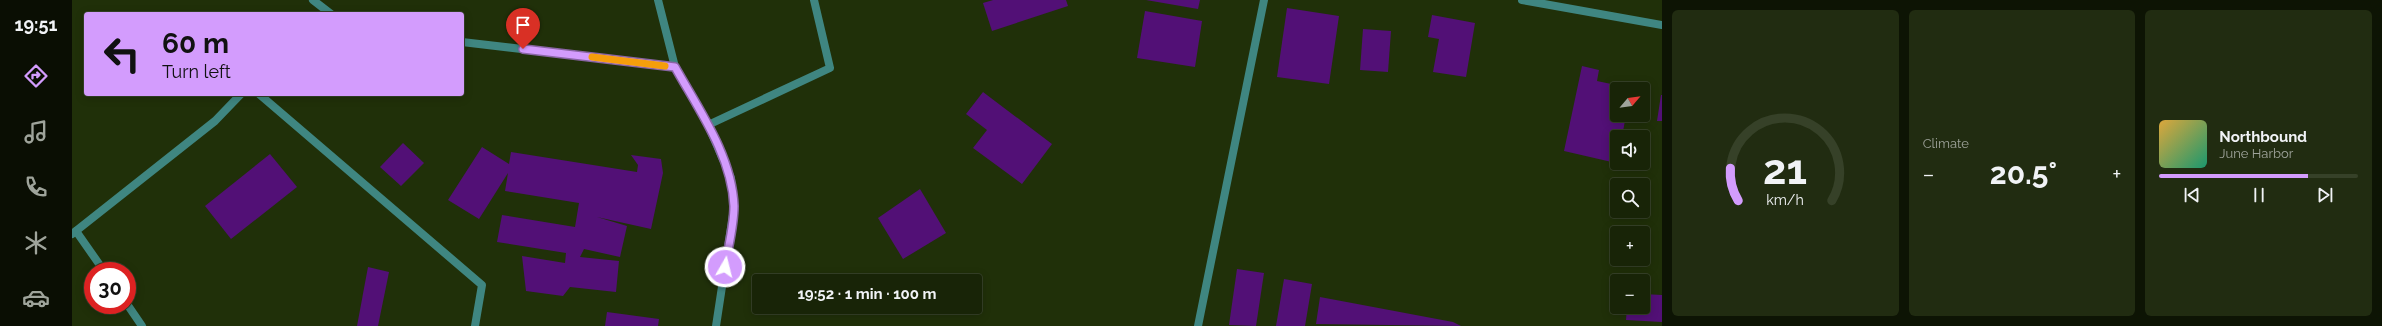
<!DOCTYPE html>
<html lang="en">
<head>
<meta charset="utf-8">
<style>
  body { margin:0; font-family:Raleway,sans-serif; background:#212c11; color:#f1f3f6; height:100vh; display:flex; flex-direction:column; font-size:15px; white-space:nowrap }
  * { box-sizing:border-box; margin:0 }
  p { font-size:13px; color:#9fa49b }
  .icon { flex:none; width:22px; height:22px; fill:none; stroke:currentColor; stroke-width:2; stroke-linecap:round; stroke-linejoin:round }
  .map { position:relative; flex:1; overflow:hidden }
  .details { display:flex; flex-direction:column; gap:10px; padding:10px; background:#0d1404; width:720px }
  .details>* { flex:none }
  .guide { position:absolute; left:12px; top:12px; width:380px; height:84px; border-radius:4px; box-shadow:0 2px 10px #0003,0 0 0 1px #364128; background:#d39cfd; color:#111; overflow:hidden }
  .needle { width:26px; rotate:61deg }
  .tools { position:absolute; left:1538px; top:82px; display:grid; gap:8px }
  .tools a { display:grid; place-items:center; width:40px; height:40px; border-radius:4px; background:#182407; box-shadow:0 2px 10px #0003,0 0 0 1px #364128; font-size:20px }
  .speed { position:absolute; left:12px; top:262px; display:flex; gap:8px; font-size:20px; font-weight:700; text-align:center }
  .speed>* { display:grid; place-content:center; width:52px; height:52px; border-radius:50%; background:#182407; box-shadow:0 2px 10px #0003,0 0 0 1px #364128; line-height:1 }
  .speed .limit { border:6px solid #d22; background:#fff; color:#111 }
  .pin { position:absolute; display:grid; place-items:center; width:34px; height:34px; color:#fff; margin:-41px -17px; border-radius:50% 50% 50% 0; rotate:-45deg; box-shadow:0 0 4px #0007 }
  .pin .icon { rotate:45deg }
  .me { position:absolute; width:44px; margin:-22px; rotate:8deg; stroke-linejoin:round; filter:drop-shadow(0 0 3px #0008) }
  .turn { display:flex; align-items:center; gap:14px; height:84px; padding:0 12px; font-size:18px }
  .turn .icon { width:52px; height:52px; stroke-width:2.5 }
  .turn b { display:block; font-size:28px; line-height:34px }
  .big { font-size:30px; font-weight:700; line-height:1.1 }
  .details .tile { flex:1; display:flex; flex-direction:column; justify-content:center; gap:6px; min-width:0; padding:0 14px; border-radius:6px; background:#212c11 }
  .details .dial { align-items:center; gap:0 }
  .dial svg { height:104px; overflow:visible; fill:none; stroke:#364128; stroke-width:7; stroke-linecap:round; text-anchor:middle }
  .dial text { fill:#f1f3f6; stroke:none }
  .song { display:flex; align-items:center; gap:12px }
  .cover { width:48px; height:48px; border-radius:6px; background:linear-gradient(135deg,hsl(40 70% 55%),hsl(160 70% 35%)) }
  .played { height:4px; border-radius:2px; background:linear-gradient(90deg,#d39cfd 75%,#364128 75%) }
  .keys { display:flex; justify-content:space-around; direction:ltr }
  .heat { display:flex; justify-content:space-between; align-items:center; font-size:22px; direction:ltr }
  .details .tiles { flex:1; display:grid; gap:10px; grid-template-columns:repeat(3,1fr) }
  .trip { position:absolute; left:680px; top:274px; width:230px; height:40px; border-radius:4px; background:#182407; box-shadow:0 2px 10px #0003,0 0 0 1px #364128; font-weight:700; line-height:40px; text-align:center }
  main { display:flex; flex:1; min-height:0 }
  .tabs { display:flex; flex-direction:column; width:72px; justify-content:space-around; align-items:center; background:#0a0e03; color:#9fa49b }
  .tabs .icon { width:28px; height:28px }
  .tabs .selected { color:#d39cfd }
  .tabs b { font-size:18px; color:#f1f3f6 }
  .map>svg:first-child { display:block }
</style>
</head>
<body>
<main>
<nav class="tabs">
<b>19:51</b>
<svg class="icon selected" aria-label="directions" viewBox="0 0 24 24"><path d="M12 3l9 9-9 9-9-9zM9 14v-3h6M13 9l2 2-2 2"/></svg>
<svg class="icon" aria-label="music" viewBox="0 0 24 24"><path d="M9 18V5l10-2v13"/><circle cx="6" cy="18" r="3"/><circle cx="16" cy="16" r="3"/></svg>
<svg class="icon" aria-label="phone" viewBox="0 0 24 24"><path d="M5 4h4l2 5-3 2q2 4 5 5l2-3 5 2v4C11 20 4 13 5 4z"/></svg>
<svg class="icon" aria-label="climate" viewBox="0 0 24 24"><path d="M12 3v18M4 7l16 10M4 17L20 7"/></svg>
<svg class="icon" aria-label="car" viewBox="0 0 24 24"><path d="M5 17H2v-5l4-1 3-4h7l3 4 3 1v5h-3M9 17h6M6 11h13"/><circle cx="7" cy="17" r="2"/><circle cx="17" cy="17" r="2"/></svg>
</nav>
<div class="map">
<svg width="1590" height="326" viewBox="0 0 1590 326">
  <rect width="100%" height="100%" fill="#203009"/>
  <g fill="#521076">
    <polygon points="921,0 994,0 996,6 920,31 911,3"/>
    <polygon points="1074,0 1128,0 1126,9"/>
    <polygon points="1215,8 1267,16 1257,84 1205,77"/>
    <polygon points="1073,11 1130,21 1123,67 1065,58"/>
    <polygon points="1360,15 1403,23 1394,77 1361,72 1367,39 1356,37"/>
    <polygon points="1291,29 1319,31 1316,72 1288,70"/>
    <polygon points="1510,66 1527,70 1525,81 1558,88 1545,89 1545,115 1554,115 1550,137 1545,137 1544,163 1492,151"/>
    <polygon points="911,92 980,144 950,184 901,148 915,130 894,114"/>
    <polygon points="1589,95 1590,95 1590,121 1585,121"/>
    <polygon points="331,143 352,163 329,186 308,167"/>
    <polygon points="410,147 437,164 439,152 565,172 566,165 559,155 589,159 591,173 579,229 525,217 555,226 548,257 512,249 508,257 547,261 544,292 498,287 491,296 454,291 450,256 493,263 494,253 425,242 430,215 503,227 507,203 433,191 436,173 407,219 376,200"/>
    <polygon points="198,154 225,187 159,239 133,206"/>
    <polygon points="848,189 874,233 831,259 806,218"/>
    <polygon points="296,267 317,272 306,326 285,326"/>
    <polygon points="1165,269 1192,273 1184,326 1157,325"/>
    <polygon points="1212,279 1240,284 1233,326 1204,326"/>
    <polygon points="1571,294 1590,295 1590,322 1554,320 1555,307 1571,307"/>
    <polygon points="1248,297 1381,322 1389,326 1244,324"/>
    <polygon points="535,312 587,319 586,326 533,326"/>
  </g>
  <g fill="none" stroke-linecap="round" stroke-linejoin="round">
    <g stroke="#3f8681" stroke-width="8">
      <polyline points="187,94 410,285 403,326"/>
      <polyline points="4,231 32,271"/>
      <polyline points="0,234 143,121 169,94"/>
      <polyline points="55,304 70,326"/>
    </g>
    <g stroke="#3f8681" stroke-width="8">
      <polyline points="241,0 259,14"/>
      <polyline points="586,0 603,67 636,125 659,178 662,208 644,326"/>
      <polyline points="1450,0 1590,25"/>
      <polyline points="390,42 603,67"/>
      <polyline points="636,125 758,68 742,0"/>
    </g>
    <polyline stroke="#3f8681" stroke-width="8" points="1126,326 1192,0"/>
  </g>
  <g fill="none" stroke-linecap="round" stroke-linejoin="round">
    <g stroke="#8965a4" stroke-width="10">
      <path id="route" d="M451,49L603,67C627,110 660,156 662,206C662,226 656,248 653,267"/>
    </g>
    <use href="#route" stroke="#d39cfd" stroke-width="7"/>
    <polyline stroke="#f59e0b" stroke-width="7" points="520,57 593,66"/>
  </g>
</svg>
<div class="tools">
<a><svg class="needle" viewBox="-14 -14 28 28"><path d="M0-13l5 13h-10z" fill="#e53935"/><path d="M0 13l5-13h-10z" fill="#9fa49b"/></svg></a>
<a><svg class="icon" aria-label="sound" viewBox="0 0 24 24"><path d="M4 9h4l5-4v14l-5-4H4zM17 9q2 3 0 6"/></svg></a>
<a><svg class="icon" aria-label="search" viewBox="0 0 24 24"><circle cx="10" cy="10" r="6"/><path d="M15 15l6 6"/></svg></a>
<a>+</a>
<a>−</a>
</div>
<div class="speed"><div class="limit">30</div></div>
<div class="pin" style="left:451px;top:49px;background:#d93025"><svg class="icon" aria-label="arrive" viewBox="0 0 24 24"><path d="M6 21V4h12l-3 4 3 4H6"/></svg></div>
<svg class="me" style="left:653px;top:267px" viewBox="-20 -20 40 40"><circle r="17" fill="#d39cfd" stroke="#fff" stroke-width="3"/><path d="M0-11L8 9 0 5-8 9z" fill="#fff"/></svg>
<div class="trip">19:52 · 1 min · 100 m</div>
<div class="guide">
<div class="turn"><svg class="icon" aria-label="left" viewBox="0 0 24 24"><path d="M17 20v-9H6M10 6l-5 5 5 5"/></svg><div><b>60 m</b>Turn left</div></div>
</div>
</div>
<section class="details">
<div class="tiles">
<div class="tile dial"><svg viewBox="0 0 100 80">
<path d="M14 69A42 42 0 1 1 86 69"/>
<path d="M14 69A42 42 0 0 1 8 44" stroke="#d39cfd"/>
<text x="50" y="56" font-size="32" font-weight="700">21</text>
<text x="50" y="72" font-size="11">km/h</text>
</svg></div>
<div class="tile"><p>Climate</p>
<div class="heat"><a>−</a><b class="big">20.5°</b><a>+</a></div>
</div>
<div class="tile">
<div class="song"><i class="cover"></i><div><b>Northbound</b><p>June Harbor</p></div></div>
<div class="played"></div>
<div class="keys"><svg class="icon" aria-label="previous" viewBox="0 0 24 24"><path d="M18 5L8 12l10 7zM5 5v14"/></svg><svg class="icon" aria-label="pause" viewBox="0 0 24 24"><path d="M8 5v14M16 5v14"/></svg><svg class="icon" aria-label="next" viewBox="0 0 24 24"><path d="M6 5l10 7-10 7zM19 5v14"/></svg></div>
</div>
</div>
</section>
</main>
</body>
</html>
